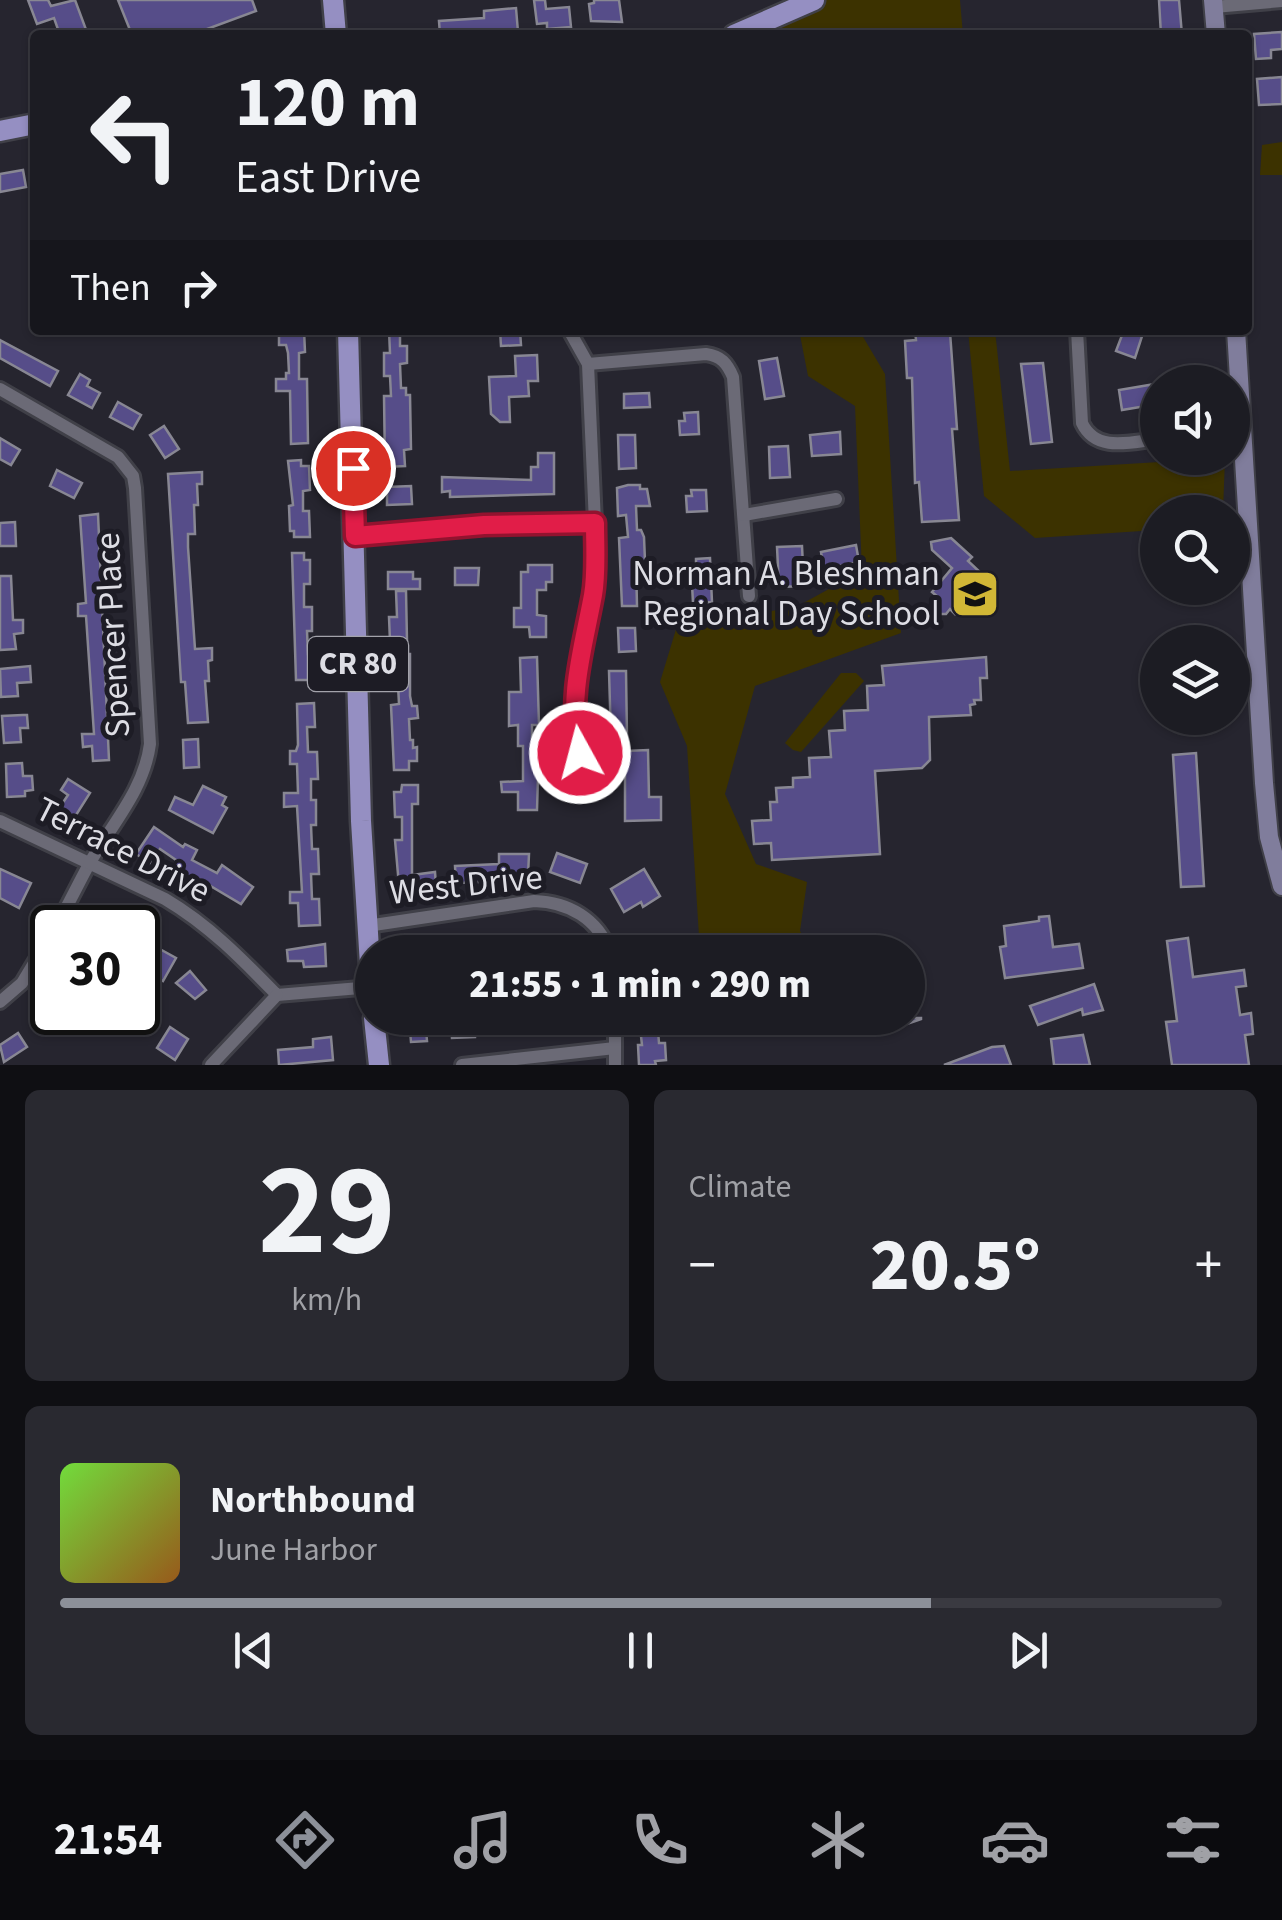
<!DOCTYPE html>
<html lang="en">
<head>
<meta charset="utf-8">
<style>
  body { margin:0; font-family:"Source Sans 3",sans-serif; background:#292930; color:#f1f3f6; height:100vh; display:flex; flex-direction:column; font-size:38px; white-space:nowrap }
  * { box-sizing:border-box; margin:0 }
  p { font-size:32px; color:#a0a1a6 }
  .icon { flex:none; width:55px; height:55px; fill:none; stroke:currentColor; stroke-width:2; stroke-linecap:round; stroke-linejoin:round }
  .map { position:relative; height:1065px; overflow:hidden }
  .panel { display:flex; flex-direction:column; gap:25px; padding:25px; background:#0f0f13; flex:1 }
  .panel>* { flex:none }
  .hud { position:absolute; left:30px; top:30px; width:1222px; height:305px; border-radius:10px; box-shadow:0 2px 8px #0004,0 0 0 2px #3a3a41; background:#1c1c23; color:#f1f3f6; overflow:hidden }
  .buttons { position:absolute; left:1140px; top:365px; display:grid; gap:20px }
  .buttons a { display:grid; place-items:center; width:110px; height:110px; border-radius:50%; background:#1c1c23; box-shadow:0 2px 8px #0004,0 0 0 2px #3a3a41; font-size:50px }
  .speed { position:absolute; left:30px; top:905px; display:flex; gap:20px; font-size:50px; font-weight:700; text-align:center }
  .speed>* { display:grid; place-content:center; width:130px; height:130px; border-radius:50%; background:#1c1c23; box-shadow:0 2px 8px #0004,0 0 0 2px #3a3a41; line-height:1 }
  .speed .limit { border:5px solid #111; border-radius:15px; background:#fff; color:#111 }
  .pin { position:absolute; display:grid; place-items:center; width:85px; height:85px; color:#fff; margin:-42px; border:5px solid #fff; border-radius:50%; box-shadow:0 2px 10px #0007 }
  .me { position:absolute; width:110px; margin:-55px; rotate:353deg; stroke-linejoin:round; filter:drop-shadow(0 0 8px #0008) }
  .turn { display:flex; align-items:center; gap:35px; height:210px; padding:0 40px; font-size:45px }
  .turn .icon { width:130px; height:130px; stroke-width:2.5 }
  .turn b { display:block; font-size:70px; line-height:85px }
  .then { display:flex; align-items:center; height:95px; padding:0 40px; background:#0003; gap:20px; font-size:38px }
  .big { font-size:75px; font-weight:800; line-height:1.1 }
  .panel .widget { flex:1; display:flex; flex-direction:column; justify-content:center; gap:15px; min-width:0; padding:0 35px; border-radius:15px; background:#292930 }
  .panel .dial { align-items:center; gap:0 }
  .dial b { font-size:130px; line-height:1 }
  .song { display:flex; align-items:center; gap:30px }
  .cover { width:120px; height:120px; border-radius:15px; background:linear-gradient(135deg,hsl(100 70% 55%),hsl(30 70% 35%)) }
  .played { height:10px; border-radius:5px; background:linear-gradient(90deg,#8c9099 75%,#3a3a41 75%) }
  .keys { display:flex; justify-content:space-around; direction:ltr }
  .heat { display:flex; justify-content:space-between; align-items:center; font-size:55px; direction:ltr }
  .panel .tiles { flex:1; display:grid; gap:25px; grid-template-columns:1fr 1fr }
  .widget:last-child { grid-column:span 2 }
  .trip { position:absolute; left:355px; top:935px; width:570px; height:100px; border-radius:50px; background:#1c1c23; box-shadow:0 2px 8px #0004,0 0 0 2px #3a3a41; font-weight:800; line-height:100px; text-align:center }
  .menu { display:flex; height:160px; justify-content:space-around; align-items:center; background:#0b0b0e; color:#a0a1a6 }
  .menu .icon { width:70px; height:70px }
  .menu .active { color:#8c9099 }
  .menu b { font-size:45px; color:#f1f3f6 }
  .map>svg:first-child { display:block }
</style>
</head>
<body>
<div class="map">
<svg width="1282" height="1065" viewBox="0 0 1282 1065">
  <rect width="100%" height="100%" fill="#26252f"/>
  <g fill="#3c3200">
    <polygon points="814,0 960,0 963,35 756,35"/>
    <polygon points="1282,142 1282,175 1260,175 1262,145"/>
    <polygon points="799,330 859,330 885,374 901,633 755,686 725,794 756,864 807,882 800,931 812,952 700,952 687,746 660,682 677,626 796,607 862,571 855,406 808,376"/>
    <polygon points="968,330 995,330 1010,471 1225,458 1223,512 1158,512 1157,530 1035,538 984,496"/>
    <polygon points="841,673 856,673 864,681 801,752 793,750 785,743"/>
  </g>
  <g fill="#564d89" stroke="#888793" stroke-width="2.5">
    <polygon points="28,0 48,0 51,6 75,0 88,35 60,35 54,18 37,24"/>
    <polygon points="118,0 252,0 256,11 191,35 132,35"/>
    <polygon points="534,0 545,0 546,9 569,7 571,27 547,29 547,23 537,24"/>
    <polygon points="594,0 619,0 622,22 591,21 589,4 594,3"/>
    <polygon points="1159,0 1179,0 1182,35 1161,35"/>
    <polygon points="516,8 518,32 440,35 439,21 484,18 484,11"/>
    <polygon points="1282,32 1282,49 1271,50 1271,58 1256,59 1254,34"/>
    <polygon points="1282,77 1282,104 1259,105 1257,79"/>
    <polygon points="23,170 26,187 0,192 0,174"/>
    <polygon points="279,330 304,330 305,352 299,353 299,379 307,379 308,443 291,444 290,391 276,391 276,379 286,379 286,373 289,373 288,353 286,345 279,345"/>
    <polygon points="389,330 400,330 400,346 407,346 407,363 400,364 401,388 406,388 406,395 410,395 411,449 404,450 405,466 385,467 384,396 391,396 390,376 384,376 384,353 390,353"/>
    <polygon points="500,330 520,330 521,345 501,346"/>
    <polygon points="915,330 928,330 928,334 950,332 957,429 952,429 959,520 922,522 919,482 915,483 912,378 907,378 905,341 916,340"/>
    <polygon points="1124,330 1144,330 1135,358 1116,351"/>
    <polygon points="0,340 58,371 50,386 0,358"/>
    <polygon points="537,355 538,381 528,381 529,396 509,397 510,422 500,422 491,414 489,377 516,376 515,356"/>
    <polygon points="777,358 784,396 765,399 759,361"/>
    <polygon points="1043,363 1052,442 1031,444 1021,364"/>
    <polygon points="80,374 90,380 87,386 100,393 92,408 68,395"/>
    <polygon points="1155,384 1158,404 1122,410 1119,390"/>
    <polygon points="649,393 650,407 624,408 624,394"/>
    <polygon points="118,402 141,415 133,429 110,417"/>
    <polygon points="698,412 699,434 680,435 679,421 685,421 684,413"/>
    <polygon points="164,426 179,449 165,458 150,435"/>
    <polygon points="840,432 841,454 812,456 810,435"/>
    <polygon points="618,435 635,435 636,468 619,469"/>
    <polygon points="0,438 20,450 11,465 0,459"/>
    <polygon points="788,446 790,477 770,478 769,447"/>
    <polygon points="538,453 554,453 554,494 450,497 450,491 442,492 442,477 531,480 531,467 538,467"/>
    <polygon points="301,460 301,466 309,466 310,490 303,491 303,511 309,511 310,537 294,537 294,531 290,531 289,506 293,505 288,461"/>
    <polygon points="57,470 82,483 74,498 50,486"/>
    <polygon points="202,472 202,484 197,484 198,505 194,505 195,534 188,534 188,547 195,649 212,648 212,660 208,661 209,681 205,681 208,722 188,723 185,682 181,682 168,474"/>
    <polygon points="628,485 640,485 640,489 647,489 650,506 636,506 637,530 641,530 644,537 645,561 636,562 637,606 622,606 619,538 628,537 626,515 618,516 617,488"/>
    <polygon points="411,486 412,504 387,505 387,487"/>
    <polygon points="691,490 706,490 707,511 687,512 686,496 692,496"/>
    <polygon points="98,514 109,760 93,761 92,746 83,747 82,734 94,734 86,616 78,616 78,604 86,603 80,516"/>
    <polygon points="15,522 16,546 0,546 0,523"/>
    <polygon points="951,538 972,557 968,561 984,576 955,614 950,609 946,614 923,614 938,597 932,592 952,568 932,550 931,542"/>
    <polygon points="856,545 859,562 824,569 821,552"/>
    <polygon points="802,546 804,586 779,587 777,547"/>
    <polygon points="292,553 304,553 304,560 310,560 310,584 304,584 304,607 312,607 312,631 307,631 308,654 314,654 314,680 296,680"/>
    <polygon points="710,558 712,602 693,603 691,565 696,564 696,559"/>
    <polygon points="528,565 552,565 552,582 546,582 546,590 537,590 537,615 546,616 546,637 530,637 529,627 514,627 514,608 521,608 521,572 528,572"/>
    <polygon points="455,568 479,568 478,585 455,585"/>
    <polygon points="388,572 413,572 413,579 420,579 420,589 388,589"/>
    <polygon points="0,576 11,576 13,620 23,620 23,633 14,634 16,649 0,650"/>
    <polygon points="396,591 406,591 407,641 390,641 389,617 397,617"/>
    <polygon points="618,628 635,628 636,651 619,652"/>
    <polygon points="399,654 410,654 410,696 412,706 417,706 418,718 409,719 410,740 413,740 413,748 417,747 417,761 409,761 409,770 394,770 391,705 399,704 398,685 391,685 391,662 399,662"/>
    <polygon points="537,657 539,725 532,725 532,744 539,744 537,810 518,810 518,792 502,792 501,782 523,781 523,746 518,746 518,725 509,726 509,692 521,692 520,658"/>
    <polygon points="986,657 987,678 980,678 981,700 974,700 975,704 970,705 971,715 929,717 930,760 922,768 875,771 880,854 772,860 771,843 754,844 752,821 771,820 770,802 777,802 776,788 793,787 793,778 810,777 809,758 831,757 829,731 845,730 844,711 868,710 867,686 884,685 882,666"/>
    <polygon points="30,666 31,682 17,683 18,696 1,697 0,669"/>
    <polygon points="609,671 626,671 627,738 611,738"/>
    <polygon points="314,703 315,727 307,727 308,752 317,752 318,779 311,779 311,800 316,800 316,825 311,825 312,849 318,849 319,874 311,874 312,899 319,899 320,925 299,926 298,903 290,903 290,892 302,892 297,806 284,807 284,793 298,793 297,764 290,764 290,751 296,751 298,745 297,704"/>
    <polygon points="23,715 27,715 28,728 20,728 21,742 4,743 2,716"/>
    <polygon points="198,739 199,767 184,768 183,740"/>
    <polygon points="648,750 649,797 661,797 661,820 625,821 625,751"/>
    <polygon points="1196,753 1204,886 1181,887 1173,755"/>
    <polygon points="22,763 23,776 32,776 33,790 25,791 25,796 7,797 6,764"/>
    <polygon points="68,779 90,793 71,823 56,813 68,795 61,790"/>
    <polygon points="402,785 418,785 418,804 412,804 412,875 435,872 436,886 423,887 423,895 400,897 395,840 402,840 402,817 395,817 394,792 401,792"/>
    <polygon points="203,786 226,797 222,805 227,808 213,833 169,810 175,797 193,805"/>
    <polygon points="154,827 183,847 185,844 197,850 192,860 217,873 222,865 253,887 241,904 197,878 195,882 172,870 176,860 160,849 150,863 136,854"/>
    <polygon points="557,853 587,864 580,883 550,872"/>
    <polygon points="499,854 529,854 528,876 482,875 482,882 456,883 455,866 499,864"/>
    <polygon points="0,869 31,883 19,908 0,898"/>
    <polygon points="644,869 660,896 643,907 641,902 624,912 611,889"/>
    <polygon points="90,911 121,928 81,928"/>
    <polygon points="1049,916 1053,947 1079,944 1083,968 1005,978 1000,947 1006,946 1004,926 1039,921 1039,917"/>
    <polygon points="1188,938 1193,977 1244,970 1246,986 1236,987 1240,1015 1251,1013 1253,1034 1245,1035 1249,1065 1172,1065 1166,1022 1177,1021 1167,941"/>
    <polygon points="147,942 176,958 163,981 138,967 138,958"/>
    <polygon points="538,942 551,952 498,952 498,945"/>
    <polygon points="325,944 326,966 304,967 303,961 288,961 287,950"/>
    <polygon points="190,971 206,990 195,999 176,983"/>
    <polygon points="1094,984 1103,1010 1083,1015 1082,1009 1038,1025 1030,1006"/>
    <polygon points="425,1018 427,1041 411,1042 409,1019"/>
    <polygon points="472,1018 523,1018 524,1028 475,1029 475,1037 452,1038 451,1022 472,1020"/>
    <polygon points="639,1018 657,1018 659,1043 665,1043 666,1060 655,1061 656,1065 639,1065 638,1045 642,1045"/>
    <polygon points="879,1018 921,1018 921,1019 884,1032"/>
    <polygon points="170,1027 188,1039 175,1060 157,1048"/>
    <polygon points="18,1033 27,1047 4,1062 0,1045"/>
    <polygon points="1083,1035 1090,1065 1054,1065 1051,1039"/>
    <polygon points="331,1037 333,1060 279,1065 278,1050 313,1047 313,1039"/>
    <polygon points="1004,1046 1011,1065 944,1065 992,1047"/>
  </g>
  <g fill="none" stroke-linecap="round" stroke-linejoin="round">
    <g stroke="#404048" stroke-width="18">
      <g id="street">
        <polyline points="1214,7 1282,1"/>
        <polyline points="569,330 588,364 595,523 593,590 576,672 574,698 575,730 585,776 582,793"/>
        <path d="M1077,330L1082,423C1096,453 1131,442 1158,439"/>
        <path d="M588,364L706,354C721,356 727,363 733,377L749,596"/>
        <path d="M0,389L118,457L133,476L135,488L150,744C144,790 112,824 89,864C78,885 67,906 56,928"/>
        <polyline points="744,515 836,499"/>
        <polyline points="355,537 507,524 595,523"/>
        <path d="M0,821L165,899C209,925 242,959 277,995L372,987"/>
        <path d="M367,926L534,901C569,902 598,919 610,952"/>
        <polyline points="0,1002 22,983 52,933"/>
        <polyline points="211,1065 277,995"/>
        <polyline points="462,1065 615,1048"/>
        <polyline points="615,1065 615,1018"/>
      </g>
    </g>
    <g stroke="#404048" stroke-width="22">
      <g id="secondary">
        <polyline points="1213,0 1216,35"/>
        <polyline points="1236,330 1264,783 1269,837 1282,886"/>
      </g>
    </g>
    <g stroke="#404048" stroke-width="25">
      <g id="primary">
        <polyline points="333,0 336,35"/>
        <polyline points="734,35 814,0"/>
        <polyline points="0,131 35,124"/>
        <polyline points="348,330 361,821 372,997"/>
        <polyline points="374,1018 379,1065"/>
      </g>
    </g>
    <use href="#street" stroke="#6b6a76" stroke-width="12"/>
    <use href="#secondary" stroke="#807d9c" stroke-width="18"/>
    <use href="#primary" stroke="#958fc2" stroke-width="20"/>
  </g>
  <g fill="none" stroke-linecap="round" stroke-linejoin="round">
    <g stroke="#92132f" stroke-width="25">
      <path id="route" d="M353,468L355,536L484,525L595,523C595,547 597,572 593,595C583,649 567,699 580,753"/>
    </g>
    <use href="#route" stroke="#e11d48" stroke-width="18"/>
  </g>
  <defs>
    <g id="school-square" transform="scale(2.5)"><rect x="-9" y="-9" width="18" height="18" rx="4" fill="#d1b736" stroke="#1d1c25"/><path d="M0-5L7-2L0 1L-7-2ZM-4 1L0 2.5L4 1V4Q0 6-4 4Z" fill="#111"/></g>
  </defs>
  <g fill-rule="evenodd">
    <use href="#school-square" x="975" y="594"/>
  </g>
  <g text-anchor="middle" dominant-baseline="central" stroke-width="10" stroke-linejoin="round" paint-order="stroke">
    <rect fill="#1d1c25" stroke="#a3a3ab" stroke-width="2.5" x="308" y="637" width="100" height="54" rx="8"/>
    <g font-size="32" font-weight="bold" fill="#dddde4">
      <text x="358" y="664">CR 80</text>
    </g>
    <g font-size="35" fill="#dddde4" stroke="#1d1c25" text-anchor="end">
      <text x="940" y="574">Norman A. Bleshman<tspan x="940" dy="40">Regional Day School</tspan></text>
    </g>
    <g font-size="35" fill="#dddde4" stroke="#1d1c25">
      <text transform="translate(113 635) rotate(-93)">Spencer Place</text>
      <text transform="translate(123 850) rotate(27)">Terrace Drive</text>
      <text transform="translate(466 885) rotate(-6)">West Drive</text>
    </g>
  </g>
</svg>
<div class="buttons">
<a><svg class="icon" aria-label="sound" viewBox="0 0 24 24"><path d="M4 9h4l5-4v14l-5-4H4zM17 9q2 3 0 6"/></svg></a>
<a><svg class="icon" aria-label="search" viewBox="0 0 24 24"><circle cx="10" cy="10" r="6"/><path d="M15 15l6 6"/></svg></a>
<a><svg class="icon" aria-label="layers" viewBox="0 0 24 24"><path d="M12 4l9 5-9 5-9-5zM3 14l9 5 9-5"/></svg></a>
</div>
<div class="speed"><div class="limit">30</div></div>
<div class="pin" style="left:353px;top:468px;background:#d93025"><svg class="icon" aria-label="arrive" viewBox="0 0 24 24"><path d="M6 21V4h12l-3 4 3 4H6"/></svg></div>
<svg class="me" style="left:580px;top:753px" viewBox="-20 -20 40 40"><circle r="17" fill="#e11d48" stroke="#fff" stroke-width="3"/><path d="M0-11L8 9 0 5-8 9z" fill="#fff"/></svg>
<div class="trip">21:55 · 1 min · 290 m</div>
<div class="hud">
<div class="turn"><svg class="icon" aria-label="left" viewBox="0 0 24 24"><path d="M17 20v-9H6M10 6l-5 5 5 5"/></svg><div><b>120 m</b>East Drive</div></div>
<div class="then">Then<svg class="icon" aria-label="right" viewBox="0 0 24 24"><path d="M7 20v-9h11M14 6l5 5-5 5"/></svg></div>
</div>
</div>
<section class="panel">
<div class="tiles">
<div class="widget dial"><b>29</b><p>km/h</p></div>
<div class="widget"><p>Climate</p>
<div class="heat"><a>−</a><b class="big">20.5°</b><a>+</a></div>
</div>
<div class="widget">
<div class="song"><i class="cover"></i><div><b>Northbound</b><p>June Harbor</p></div></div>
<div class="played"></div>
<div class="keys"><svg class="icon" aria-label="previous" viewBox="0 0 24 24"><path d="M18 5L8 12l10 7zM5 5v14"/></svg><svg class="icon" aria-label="pause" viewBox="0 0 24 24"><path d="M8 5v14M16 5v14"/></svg><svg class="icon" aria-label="next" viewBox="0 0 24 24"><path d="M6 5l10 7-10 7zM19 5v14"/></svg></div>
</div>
</div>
</section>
<nav class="menu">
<b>21:54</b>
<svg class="icon active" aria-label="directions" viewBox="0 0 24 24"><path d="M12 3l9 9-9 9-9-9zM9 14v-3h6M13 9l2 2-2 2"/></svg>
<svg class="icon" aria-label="music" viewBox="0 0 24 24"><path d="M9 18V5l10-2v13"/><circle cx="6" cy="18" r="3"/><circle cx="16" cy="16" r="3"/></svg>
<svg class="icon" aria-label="phone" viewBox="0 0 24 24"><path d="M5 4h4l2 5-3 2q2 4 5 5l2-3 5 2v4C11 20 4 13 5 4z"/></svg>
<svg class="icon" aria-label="climate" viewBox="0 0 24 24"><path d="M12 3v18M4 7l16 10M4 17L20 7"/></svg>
<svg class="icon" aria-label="car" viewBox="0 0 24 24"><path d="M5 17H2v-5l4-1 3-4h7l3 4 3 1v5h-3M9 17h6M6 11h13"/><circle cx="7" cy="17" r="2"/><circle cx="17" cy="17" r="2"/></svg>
<svg class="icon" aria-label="filters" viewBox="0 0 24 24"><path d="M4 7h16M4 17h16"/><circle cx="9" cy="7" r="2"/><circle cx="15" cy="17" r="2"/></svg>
</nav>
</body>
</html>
